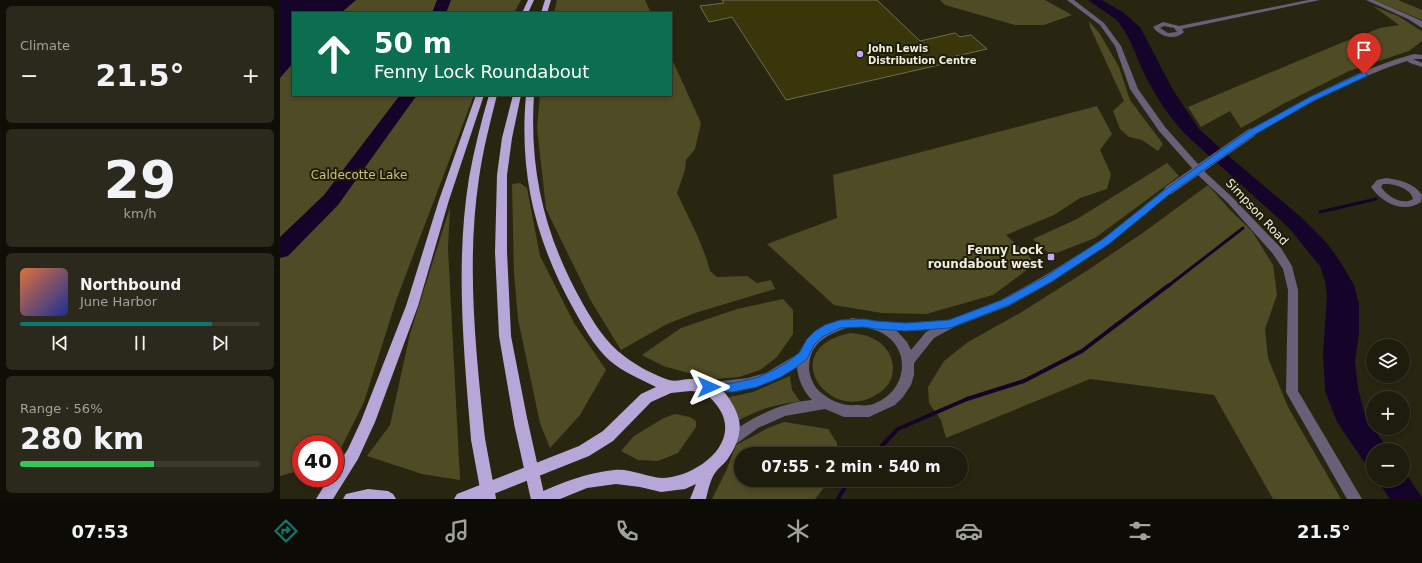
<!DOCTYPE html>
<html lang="en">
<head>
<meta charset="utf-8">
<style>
  body { margin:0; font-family:"DejaVu Sans",sans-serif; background:#2b291b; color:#f1f3f6; height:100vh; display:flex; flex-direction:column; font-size:15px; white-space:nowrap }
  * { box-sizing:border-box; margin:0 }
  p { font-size:13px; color:#a1a19d }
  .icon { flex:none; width:22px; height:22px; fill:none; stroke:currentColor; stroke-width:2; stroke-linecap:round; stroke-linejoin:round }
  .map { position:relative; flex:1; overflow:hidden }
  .drawer { display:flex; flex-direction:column; gap:6px; padding:6px; background:#100f07; width:280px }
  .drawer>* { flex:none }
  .hud { position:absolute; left:12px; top:12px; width:380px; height:84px; border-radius:0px; box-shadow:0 2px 6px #0003,0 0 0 1px #3c3a2e; background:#0b6e4f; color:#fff; overflow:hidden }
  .controls { position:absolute; left:1086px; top:339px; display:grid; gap:8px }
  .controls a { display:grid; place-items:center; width:44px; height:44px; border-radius:50%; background:#1e1c0d; box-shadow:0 2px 6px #0003,0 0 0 1px #3c3a2e; font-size:20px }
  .speed { position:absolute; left:12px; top:435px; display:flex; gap:8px; font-size:20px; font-weight:700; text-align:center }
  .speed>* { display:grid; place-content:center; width:52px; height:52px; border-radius:50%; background:#1e1c0d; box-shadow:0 2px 6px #0003,0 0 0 1px #3c3a2e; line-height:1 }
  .speed .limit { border:6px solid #d22; background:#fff; color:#111 }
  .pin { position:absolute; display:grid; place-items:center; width:34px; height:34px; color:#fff; margin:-41px -17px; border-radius:50% 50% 50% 0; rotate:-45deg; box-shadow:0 0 4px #0007 }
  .pin .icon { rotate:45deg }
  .me { position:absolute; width:44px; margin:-22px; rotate:90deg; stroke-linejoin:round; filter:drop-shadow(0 0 3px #0008) }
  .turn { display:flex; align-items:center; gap:14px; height:84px; padding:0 16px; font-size:18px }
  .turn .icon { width:52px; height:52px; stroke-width:2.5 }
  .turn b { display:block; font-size:28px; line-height:34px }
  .big { font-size:30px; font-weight:700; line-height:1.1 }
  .drawer .widget { flex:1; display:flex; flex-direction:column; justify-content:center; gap:6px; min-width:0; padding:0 14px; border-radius:6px; background:#2b291b }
  .drawer .dial { align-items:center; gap:0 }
  .dial b { font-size:52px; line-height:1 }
  .song { display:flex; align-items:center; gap:12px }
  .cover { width:48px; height:48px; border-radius:6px; background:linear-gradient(135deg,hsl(20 70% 55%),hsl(230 70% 35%)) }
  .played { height:4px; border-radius:2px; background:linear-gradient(90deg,#0f766e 80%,#3c3a2e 80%) }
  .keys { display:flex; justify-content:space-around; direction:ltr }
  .heat { display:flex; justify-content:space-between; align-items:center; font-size:22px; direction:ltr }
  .charge { height:6px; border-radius:3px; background:linear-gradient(90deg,#34c759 56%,#3c3a2e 0) }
  .trip { position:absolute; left:454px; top:447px; width:234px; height:40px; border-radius:20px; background:#1e1c0d; box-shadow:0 2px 6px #0003,0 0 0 1px #3c3a2e; font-weight:700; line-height:40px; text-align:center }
  .dock { display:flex; height:64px; justify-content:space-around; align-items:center; background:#0c0b05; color:#a1a19d }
  .dock .icon { width:28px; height:28px }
  .dock .active { color:#0f766e }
  .dock b { font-size:18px; color:#f1f3f6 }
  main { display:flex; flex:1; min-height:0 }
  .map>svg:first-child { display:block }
</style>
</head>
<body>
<main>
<section class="drawer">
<div class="widget"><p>Climate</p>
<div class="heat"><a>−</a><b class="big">21.5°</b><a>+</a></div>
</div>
<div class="widget dial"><b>29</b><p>km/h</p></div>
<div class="widget">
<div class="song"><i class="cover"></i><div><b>Northbound</b><p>June Harbor</p></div></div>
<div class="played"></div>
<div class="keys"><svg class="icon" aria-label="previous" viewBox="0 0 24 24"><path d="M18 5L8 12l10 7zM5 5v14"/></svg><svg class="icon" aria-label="pause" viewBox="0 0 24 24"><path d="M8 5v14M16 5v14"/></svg><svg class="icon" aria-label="next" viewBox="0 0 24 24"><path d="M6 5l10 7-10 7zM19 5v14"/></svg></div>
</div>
<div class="widget"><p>Range · 56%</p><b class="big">280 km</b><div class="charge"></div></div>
</section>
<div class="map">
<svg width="1142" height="499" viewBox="0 0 1142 499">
  <rect width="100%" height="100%" fill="#282611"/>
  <g fill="#4f4b25">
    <polygon points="0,0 241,0 234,13 13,13 13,95 194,95 117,298 84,402 55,460 55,444 21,444 21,470 0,476"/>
    <polygon points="277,0 365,0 371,13 274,13"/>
    <polygon points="660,0 765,0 792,15 764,25 735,25 665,5"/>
    <polygon points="1094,0 1118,0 1142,10 1142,20"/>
    <polygon points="1093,6 1118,16 1140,30 1142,31 1142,41 1129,51 1069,71 1005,103 961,128 950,111 921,127 908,107 1061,43 1100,28 1119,25"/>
    <polygon points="809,21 820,34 839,67 850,100 883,144 878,151 862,140 849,137 840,129 833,111 844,101 810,27"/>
    <polygon points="391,57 421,123 415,149 406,160 405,170 397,193 418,237 427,260 430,271 437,277 467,276 477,283 491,280 495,289 415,313 387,324 341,350 311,301 266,209 257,127 260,95 391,95"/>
    <polygon points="817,106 832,134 820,150 831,174 827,189 800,198 774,215 726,235 756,263 713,295 646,314 602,313 554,305 487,244 557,218 553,175"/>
    <polygon points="887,163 899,176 815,238 771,255 753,239 797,219"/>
    <polygon points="240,183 247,188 260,256 294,323 326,370 300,415 270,448 260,423 238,319 234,273 232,184"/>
    <polygon points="928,185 952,212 972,231 993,265 997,295 985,329 988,358 1008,407 1061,499 993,499 934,395 810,379 666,438 661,420 649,403 648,387 664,361 688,342 740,313 808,270 864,232"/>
    <polygon points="170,207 168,248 180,480 142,474 87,456 110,425 130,334"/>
    <polygon points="503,299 513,310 513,334 497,357 480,370 459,377 414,381 416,375 383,366 362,355 401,328 457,309"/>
    <path d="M571,333C579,334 587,335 594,339C613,348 621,375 603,390C552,432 492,348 571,333Z"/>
    <path d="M510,376L512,390L520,401C494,405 479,409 456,422L445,398L473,392Z"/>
    <polygon points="395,414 410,417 416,421 416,427 398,453 378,461 358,460 341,451 354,436 384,418"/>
    <polygon points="504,422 548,429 557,443 557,454 461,454 461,480 550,480 535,499 432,499 446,471 456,445 488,428"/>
  </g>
  <g fill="#15032a">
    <polygon points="0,0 76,0 61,13 13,13 13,63 0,78"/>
    <path d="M808,0H822L844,13L860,27L893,90L919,129L951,158L1022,218L1046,242L1061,263L1074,285L1079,304V333L1075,361L1078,388L1085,415L1108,450H1093V475L1057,422L1045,391L1043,353L1047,296L1045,281L1040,266L1009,228L904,133C887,114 874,94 863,71C856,56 851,39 841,26L837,20Z"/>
    <polygon points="1123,470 1142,497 1142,499 1110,499 1097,480 1123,480"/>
  </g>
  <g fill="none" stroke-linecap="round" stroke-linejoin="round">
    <g stroke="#15032a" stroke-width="3">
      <polyline points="1040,212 1096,199"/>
      <polyline points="888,286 963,228"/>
    </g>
    <g stroke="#15032a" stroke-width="4">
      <polyline points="594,454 618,429 687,399 744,381 802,351 889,285"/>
      <polyline points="558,499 569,480"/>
    </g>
    <g fill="#15032a" fill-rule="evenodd">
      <polygon points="157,0 171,0 166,13 152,13"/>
      <polygon points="120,95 137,95 58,205 8,256 0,258 0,237 44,195"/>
    </g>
  </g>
  <polygon fill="#3a360a" stroke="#6e6c55" points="442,0 597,0 640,41 675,33 680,37 691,35 707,49 659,60 663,64 506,100 452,17 429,22 420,6 444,3"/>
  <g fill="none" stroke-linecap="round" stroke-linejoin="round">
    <g fill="#676076" fill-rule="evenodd">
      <path d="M1028,0H1040L902,29L904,32C895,41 880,37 873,27L883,22L899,26ZM884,26L894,28L897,32L888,33L880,28Z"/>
      <polygon points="1086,0 1094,0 1142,21 1142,28 1128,19"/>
      <path d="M1106,178C1120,180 1134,183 1142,195L1141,202C1124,214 1102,203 1091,187L1097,180ZM1103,184C1113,183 1131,188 1133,199C1122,206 1107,196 1101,187Z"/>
    </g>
    <g fill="#676076" fill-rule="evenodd">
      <polygon points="787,0 794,0 824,23 841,46 858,89 885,127 926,173 953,198 1001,248 1012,266 1018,290 1018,391 1082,499 1067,499 1006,392 1008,290 1003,269 993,254 947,202 920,177 879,131 850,89 835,46 820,25"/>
      <path d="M1134,54L1142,55V59H1133L1142,63V67L1130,63L1127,61C1073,78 1023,106 974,135H968L967,133C975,125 989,120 999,114C1042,90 1086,67 1134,54Z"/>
      <path d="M889,187L894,190L892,192L829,243L772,282L729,306L674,327L654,338L634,363V375L631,385L623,397L615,405L589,417H564L545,409L505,416L478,428L456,444L451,446L446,444L445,440L446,436C473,417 499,403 532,400C523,391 518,379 517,367C491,385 461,391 429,392L425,391L423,387L425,383L468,378L486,373L521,352L527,339L543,327L572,318L599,322L627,323L669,320L721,300L764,276L823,239L886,188ZM572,326C582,327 593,328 602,333C630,348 628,386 600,401C597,402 593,405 589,405C585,406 581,405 577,405C561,406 551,401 539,391C533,385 530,377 529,369C529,341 549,334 572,326ZM650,330L646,332L631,350L627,342L617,331Z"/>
    </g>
    <g fill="#b7a7d8" fill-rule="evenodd">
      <polygon points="248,0 254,0 248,13 242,13"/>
      <polygon points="265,0 271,0 267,13 261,13"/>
      <polygon points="196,95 204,95 169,200 138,306 95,422 78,459 53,499 36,499 49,478 55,478 55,469 68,449 81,421 126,306 159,200"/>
      <path d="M209,95H217C210,123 203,150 199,178C186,264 196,353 205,439L203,444L198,446L193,444L191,439C184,353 175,264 189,178C194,150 201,122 209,95Z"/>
      <polygon points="233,95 241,95 232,138 227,175 227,252 231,336 248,423 246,427 241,429 236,427 234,423 219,336 215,252 217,175 222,138"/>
      <path d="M246,95H254C249,172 265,237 303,304C314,323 326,343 344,356C357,366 374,375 389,380C396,382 404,379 410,379C417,379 429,379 434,383C446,391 456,407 459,420C462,434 455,449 447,460C443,465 438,468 435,473C430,480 428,491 426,499H410L416,484L405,489L381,492L360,487L336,484L307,488L280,499H253L256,494C282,483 305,473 334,470C350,468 366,477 382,478C409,478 453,452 444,419C441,408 433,401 425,392L410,391L391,393L371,402L333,441L309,456L201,499H174L177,494L299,446L323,431L361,394L376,387C360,379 343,372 329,360C314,346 303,326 293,308C255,239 239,174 246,95Z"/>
      <polygon points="88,489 108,491 113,494 116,499 63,499 66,494"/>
    </g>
    <polyline stroke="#676076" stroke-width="9" points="889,190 971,133"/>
    <g stroke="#b7a7d8" stroke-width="14">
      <polyline points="241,423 258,499"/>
      <polyline points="198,439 209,499"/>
    </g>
  </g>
  <polygon fill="#1a73e8" stroke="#114b97" points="1084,72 1087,74 1087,76 1035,100 974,135 892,192 829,244 771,282 729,305 670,328 626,331 596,329 584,327 560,328 542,337 534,345 527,359 514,369 499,378 477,387 453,392 425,391 424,387 425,384 453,383 476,378 492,371 506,363 519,353 527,339 535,331 545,325 560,320 584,319 596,321 626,323 669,320 722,300 765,277 823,239 886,189 968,131 1030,97"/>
  <g fill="#c2a8f3" stroke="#1f1c08" stroke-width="1.5">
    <circle cx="580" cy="54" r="4"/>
    <rect x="767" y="253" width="8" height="8" rx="2"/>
  </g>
  <g text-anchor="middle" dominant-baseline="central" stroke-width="4" stroke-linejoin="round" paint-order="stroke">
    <g font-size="10" font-weight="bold" fill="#efeee1" stroke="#1f1c08" text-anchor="start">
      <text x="588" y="48">John Lewis<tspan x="588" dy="12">Distribution Centre</tspan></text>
    </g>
    <g font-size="12" fill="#cdc470" stroke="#1f1c08">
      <text x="79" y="175">Caldecotte Lake</text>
    </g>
    <g font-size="12" fill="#efeee1" stroke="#1f1c08">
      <text transform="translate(977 212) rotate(47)">Simpson Road</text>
    </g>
    <g font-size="12" font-weight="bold" fill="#efeee1" stroke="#1f1c08" text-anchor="end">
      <text x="763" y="250">Fenny Lock<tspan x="763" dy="14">roundabout west</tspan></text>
    </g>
  </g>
</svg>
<div class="controls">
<a><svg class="icon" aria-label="layers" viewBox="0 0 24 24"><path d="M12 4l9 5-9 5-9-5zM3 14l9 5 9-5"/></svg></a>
<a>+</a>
<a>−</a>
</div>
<div class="speed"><div class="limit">40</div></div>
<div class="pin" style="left:1084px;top:74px;background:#d93025"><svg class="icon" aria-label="arrive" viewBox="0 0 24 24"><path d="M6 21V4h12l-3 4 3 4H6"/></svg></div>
<svg class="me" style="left:429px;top:387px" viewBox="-20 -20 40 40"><path d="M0-17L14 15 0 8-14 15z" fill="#1a73e8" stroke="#fff" stroke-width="4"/></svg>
<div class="trip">07:55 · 2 min · 540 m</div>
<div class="hud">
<div class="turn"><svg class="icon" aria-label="ahead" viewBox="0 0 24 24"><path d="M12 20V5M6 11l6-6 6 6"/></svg><div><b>50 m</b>Fenny Lock Roundabout</div></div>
</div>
</div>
</main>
<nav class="dock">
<b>07:53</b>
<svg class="icon active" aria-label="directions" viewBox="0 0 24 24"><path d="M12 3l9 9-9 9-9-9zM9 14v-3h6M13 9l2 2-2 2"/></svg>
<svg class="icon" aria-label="music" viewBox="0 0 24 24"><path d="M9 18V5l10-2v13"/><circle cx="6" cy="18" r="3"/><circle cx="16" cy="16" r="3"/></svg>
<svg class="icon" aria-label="phone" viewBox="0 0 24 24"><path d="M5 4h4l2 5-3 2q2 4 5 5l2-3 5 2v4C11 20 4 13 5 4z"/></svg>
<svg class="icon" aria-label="climate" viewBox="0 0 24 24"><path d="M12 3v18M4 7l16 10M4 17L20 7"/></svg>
<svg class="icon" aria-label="car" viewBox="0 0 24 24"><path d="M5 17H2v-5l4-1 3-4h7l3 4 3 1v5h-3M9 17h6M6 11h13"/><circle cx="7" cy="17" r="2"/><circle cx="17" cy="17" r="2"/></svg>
<svg class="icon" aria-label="filters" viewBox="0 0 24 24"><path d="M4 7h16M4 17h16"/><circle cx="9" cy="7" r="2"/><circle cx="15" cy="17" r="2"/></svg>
<b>21.5°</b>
</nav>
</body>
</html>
